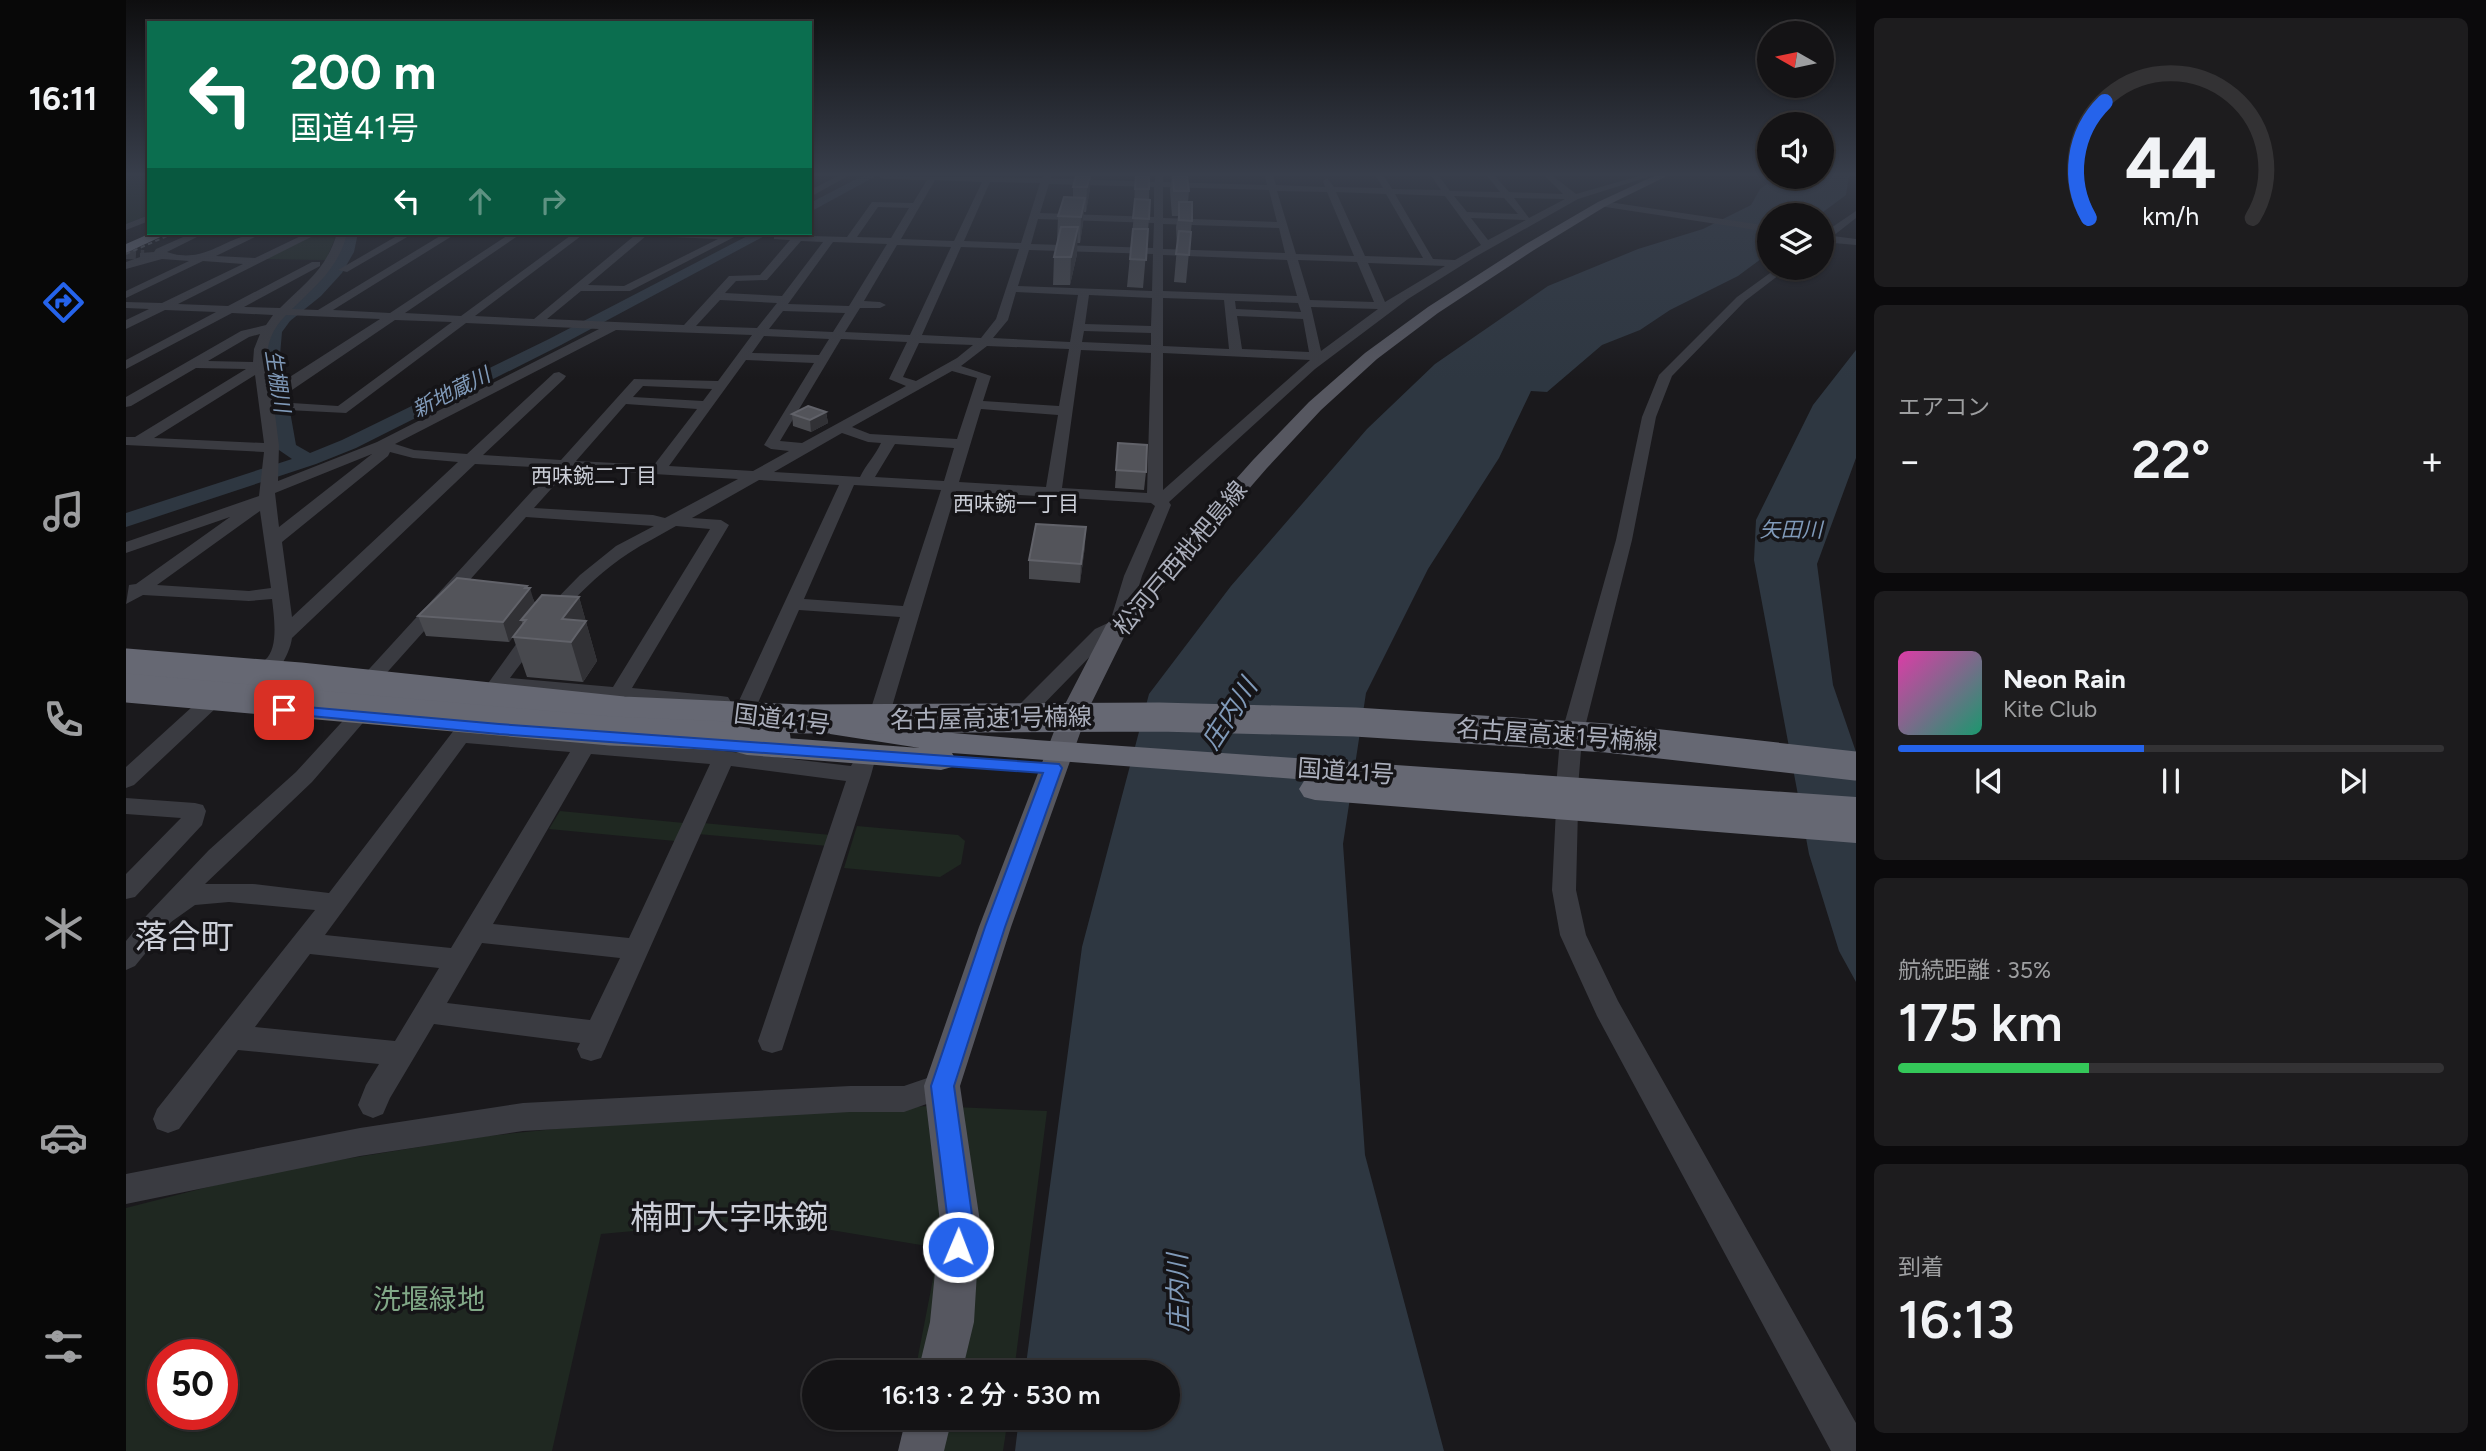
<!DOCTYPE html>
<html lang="ja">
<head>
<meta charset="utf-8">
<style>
  body { margin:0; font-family:Figtree,"Noto Sans JP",sans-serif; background:#1d1c1e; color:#f1f3f6; height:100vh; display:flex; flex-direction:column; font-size:26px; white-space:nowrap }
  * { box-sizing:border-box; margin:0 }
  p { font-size:23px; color:#9d9ea0 }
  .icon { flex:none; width:38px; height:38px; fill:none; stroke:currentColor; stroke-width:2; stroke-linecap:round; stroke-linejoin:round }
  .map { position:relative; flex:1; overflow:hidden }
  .sheet { display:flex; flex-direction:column; gap:18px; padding:18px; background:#0b0a0c; width:630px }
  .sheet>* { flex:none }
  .top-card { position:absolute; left:21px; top:21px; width:665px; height:214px; border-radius:0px; box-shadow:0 2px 5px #0004,0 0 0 2px #333234; background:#0b6e4f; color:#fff; overflow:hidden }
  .needle { width:46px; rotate:279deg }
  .tools { position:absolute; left:1631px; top:21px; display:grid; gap:14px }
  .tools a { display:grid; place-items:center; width:77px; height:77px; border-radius:50%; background:#141315; box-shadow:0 2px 5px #0004,0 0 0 2px #333234; font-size:35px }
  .speed { position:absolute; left:21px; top:1339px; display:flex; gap:14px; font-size:35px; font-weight:700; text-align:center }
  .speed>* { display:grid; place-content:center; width:91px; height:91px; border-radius:50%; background:#141315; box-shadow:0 2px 5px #0004,0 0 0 2px #333234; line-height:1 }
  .speed .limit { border:10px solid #d22; background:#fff; color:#111 }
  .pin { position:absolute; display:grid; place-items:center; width:60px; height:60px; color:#fff; margin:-30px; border-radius:14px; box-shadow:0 4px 10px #0006 }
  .me { position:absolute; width:77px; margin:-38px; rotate:1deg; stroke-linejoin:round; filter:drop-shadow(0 0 5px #0008) }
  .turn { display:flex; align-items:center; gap:24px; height:147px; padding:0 28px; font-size:32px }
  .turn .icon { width:91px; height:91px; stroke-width:2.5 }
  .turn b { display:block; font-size:49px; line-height:60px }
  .lanes { display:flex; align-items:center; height:66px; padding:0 28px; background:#0003; justify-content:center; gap:35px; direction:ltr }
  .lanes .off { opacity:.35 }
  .big { font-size:52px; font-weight:600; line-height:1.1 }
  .sheet .widget { flex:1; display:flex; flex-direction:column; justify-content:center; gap:10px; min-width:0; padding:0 24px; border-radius:10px; background:#1d1c1e }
  .sheet .dial { align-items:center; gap:0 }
  .dial svg { height:182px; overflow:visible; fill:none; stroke:#333234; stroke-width:7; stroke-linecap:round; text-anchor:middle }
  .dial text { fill:#f1f3f6; stroke:none }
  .song { display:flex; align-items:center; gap:21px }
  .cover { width:84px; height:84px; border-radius:10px; background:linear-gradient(135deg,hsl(320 70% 55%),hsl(160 70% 35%)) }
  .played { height:7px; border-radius:4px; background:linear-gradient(90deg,#2563eb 45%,#333234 45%) }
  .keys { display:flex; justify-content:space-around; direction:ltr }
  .heat { display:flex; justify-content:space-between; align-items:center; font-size:38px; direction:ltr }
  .charge { height:10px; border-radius:5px; background:linear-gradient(90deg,#34c759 35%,#333234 0) }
  .trip { position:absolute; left:676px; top:1360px; width:378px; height:70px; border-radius:35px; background:#141315; box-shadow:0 2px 5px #0004,0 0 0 2px #333234; font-weight:600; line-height:70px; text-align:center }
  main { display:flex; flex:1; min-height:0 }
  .menu { display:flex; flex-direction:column; width:126px; justify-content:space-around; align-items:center; background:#080808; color:#9d9ea0 }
  .menu .icon { width:49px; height:49px }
  .menu .current { color:#2563eb }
  .menu b { font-size:32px; color:#f1f3f6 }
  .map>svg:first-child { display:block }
</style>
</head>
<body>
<main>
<nav class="menu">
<b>16:11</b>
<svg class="icon current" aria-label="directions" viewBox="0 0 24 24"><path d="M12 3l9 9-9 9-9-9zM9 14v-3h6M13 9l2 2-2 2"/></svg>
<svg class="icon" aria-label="music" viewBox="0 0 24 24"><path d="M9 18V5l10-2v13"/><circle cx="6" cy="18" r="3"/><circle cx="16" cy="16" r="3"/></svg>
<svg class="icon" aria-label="phone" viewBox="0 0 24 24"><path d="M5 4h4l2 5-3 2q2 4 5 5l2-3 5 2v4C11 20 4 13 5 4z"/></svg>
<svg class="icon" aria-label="climate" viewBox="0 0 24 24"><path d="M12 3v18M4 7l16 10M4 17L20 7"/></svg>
<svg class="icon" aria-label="car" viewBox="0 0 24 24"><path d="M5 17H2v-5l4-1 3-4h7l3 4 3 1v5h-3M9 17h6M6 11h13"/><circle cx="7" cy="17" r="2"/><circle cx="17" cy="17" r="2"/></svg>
<svg class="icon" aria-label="filters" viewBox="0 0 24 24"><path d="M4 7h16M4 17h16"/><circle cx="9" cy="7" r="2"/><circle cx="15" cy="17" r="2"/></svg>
</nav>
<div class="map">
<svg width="1730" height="1451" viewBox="0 0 1730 1451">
  <rect width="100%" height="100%" fill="#1a191c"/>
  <g fill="#1f2821" fill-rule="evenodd">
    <polygon points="0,176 23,176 23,215 0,224"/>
    <polygon points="191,233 208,233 210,236 200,260 139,259"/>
    <polygon points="434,811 558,823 549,841 423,829"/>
    <polygon points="577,823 705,835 702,846 572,834"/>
    <polygon points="731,826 832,835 839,841 835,864 814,877 718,868"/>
    <path d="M804,1106L921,1111L888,1372H789L813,1248L639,1219L475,1234L426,1451H0V1208L145,1171L361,1136L548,1117ZM37,1354H96V1414H37Z"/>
    <polygon points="780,1418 882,1418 877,1451 773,1451"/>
  </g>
  <g fill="#2e3741">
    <polygon points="1723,176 1720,195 1693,215 1643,215 1643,253 1612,276 1544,310 1514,330 1476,345 1421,392 1405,391 1373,458 1302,569 1240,693 1217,844 1239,1155 1318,1451 889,1451 893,1418 1041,1418 1041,1372 899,1372 956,947 1023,694 1105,586 1241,429 1309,364 1422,286 1512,249 1577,229 1625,205 1634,189 1641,184 1652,188 1666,177"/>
    <polygon points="1730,350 1730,458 1691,564 1707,685 1730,752 1730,982 1713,951 1683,854 1628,560 1630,520 1687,405"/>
  </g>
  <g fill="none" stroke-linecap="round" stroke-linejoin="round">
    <g fill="#2e3741" fill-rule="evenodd">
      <polygon points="736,176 750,176 684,212 684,203"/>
      <path d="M219,233H232L228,252L216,273L195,296L164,321L156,332L154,355L170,445L184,453L216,440L423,339L627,233H644L435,345L230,448L190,464L0,527V513L166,459L150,448C150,413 132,376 137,341C143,302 208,291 219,233Z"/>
    </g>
    <polyline stroke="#37373c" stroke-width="10" stroke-dasharray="10 4.5" stroke-linecap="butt" points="0,254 18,255"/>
    <g fill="#3a3b41" fill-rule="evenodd">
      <polygon points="712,176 722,176 684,197 684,190"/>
      <path d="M753,176L916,178L917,176H925V178L1029,182V176H1037V182L1141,185L1139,176H1147L1150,185L1199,187L1197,181L1201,178L1208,187L1257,188L1250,176H1258L1266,189L1315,190L1305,176H1313L1324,191L1374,192L1361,176H1369L1383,192L1437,194L1419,176H1427L1450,194L1513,176H1525L1452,199L1349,257L1282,299L1189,369L1043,502L1045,505L1016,576L1001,625L983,637L907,715C897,719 889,725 878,722L875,717L878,712L893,705L969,629L984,622L998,576L1029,506L1025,503L830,491L762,720L767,725L764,730L757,732L743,729L740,724L774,617L673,610L631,705L628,710H614L611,705L713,485L633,480L566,518L595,520L603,525L506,688L595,696L602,697L605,702L602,707L595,708L376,690L350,730L598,751L725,766L729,759L737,757L745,759L748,764L745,775L656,1050L646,1053L636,1050L632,1041L720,781L605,766L475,1058L465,1061L455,1058L451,1049L454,1043L308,1024L264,1098L257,1114L247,1118L237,1114L232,1105L240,1085L253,1064L112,1050L53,1129L42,1133L31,1129L27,1119L31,1109L189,910L103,902L69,905L45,922L9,966L0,970V941L21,915L83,850L170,772L225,712H239L242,717L186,782L79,884H127L203,893L335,721L401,629L454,575L490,546L528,526L400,517L248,687H234L231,683L234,679L427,468L349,464L166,638C163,659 144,689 119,682L116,678C122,670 131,667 139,660C153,648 148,617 146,599L123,601L17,595L0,604L3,585L10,584L104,517L0,553V542L133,496L138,452L0,445V437H9L120,369L70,368L5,406L0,407V397L115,331L140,325L147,315L106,313L0,369V360L90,312L39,310L0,329V320L23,309L0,308V302L36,303L117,264L77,261L0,298V291L63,261L36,259L0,269V262L14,257V253L28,252L30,249L66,233H79L41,252C80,266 101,233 137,233L90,256L129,258L181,233H193L52,304L102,306L186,262H194V266L118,307L154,308C180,282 200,270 211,233H221C213,267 191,285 166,309L192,310L319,233H331L207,310L264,313L385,233H396L279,313L335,316L448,233H459L349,316L408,319L508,236L500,233H616L504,291H455L421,319L558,325L603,276L634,275L664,240L648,239V235L721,237L746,202L787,203L801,180L757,179ZM809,180L856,182L828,241L775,239ZM864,182L914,183L895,243L838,241ZM923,184L1028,187V217L914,213ZM1037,187L1143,190L1151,222L1037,218ZM1151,191L1201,192L1228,256L1170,254ZM1210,192L1260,194L1297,258L1239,256ZM1269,194L1319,196L1355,245L1329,260L1307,259ZM1328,196L1378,198L1392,214L1341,212ZM1388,198L1439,199L1403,218ZM752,207L783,208L765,238L731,237ZM1345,218L1399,220H1400L1362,240ZM912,219L1028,223L1027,248L905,244ZM1037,224L1153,228L1159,253L1037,249ZM520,236L592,239L498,286L462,285ZM675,241L697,242L656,296L599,293L610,281L641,280ZM707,242L761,244L723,306L662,304ZM771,245L825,247L784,335L719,332L734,308H754L760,305L754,302L738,301ZM835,247L893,249L870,319L855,338L796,335ZM903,250L1027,254L1026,291L892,286ZM1037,255L1161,260L1171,296L1037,291ZM1172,260L1231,262L1248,302L1184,300ZM1242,263L1319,266L1259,302ZM890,292L952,295L944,342L867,338L882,320ZM963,295L1026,298L1025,326L959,324ZM1037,298L1098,300L1103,349L1037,346ZM594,300L651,303L631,328L570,326ZM1109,301L1172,303L1175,312L1110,309ZM1185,307L1252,309L1195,351ZM657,311L719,313L707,332L643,329ZM160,315L254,319L145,389C139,361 137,338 160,315ZM1111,316L1177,319L1183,352L1116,349ZM269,320L326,322L212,406L166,403L159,407L161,410L220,413L340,323L473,329L251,442L152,481L153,446L147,398L166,390ZM490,330L626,335L592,381L508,379L435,460L357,455L438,379L440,376L433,372L428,373L341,454L288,450L269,444ZM958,331L1025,333V345L956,342ZM134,334L128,349L127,362L82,361L123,337ZM638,336L703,339L693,355L626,353ZM715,339L781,342L763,379L780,386L676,443L654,441ZM793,343L847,345L831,358L790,381L777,377ZM861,346L943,349L933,406L857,401L865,376L835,366ZM955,350L1025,353L1021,493L936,488ZM1037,353L1184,360L1037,490ZM620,360L688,363L638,445L645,449L663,451L627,471L543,466ZM826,371L851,378L831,439L744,434L726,427ZM129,375L138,443L28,438ZM517,386L586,389L577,401L507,397ZM500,404L571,409L528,465L450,461ZM855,409L932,415L920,487L833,482ZM716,433L742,442L755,443C749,456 741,463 734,477L648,472ZM769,444L828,448L818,481L749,477ZM264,452L287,458L332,462L166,617L156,542L262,456ZM246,454L153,527L149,493ZM443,469L612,479L539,518L527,515L408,508ZM728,485L815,490L777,606L678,599ZM134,511L145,588L123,591L31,585ZM550,526L584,529L487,687L384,678C418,633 455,584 503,553C518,543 535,535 550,526ZM340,743L444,752L325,948L199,935ZM465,754L584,764L503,938L367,924ZM356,943L494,958L464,1020L321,1003ZM184,954L313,968L269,1041L129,1027Z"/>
      <polygon points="1476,201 1643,226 1643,232 1473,206 1471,204"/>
      <polygon points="1730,211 1730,218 1707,236 1730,239 1730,245 1696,242 1696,234"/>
      <polygon points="23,215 23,221 0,230 0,224"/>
      <polygon points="276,233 288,233 221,272 212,270"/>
      <polygon points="1651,268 1662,268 1619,301 1546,376 1530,417 1506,540 1456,739 1452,787 1449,792 1441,795 1433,792 1430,787 1434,739 1490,540 1516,417 1533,375 1611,297"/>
      <polygon points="98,688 105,690 108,694 91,707 8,785 0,788 0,767 77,697"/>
      <polygon points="0,798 69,803 77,805 80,811 76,825 9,897 0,899 0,874 55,818 0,814"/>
      <polygon points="1441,801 1449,803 1452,809 1450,890 1460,935 1492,1001 1730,1423 1730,1451 1705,1451 1471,1016 1434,935 1426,890 1430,809 1433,803"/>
      <polygon points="816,1073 826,1077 831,1086 826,1095 778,1112 724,1112 397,1131 234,1156 0,1204 0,1174 234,1128 397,1103 724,1086 778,1086"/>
    </g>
    <g fill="#565760" fill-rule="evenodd">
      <polygon points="1528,176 1541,176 1480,206 1408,250 1312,313 1251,359 1195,410 1141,468 1003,627 963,708 885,927 834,1086 854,1222 848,1322 836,1372 792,1372 804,1322 814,1222 798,1086 853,927 937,708 980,625 1127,460 1183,402 1239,353 1302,307 1400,244 1472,202"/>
      <polygon points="780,1418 826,1418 818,1451 772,1451"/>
    </g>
    <g fill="#666873" fill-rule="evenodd">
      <polygon points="25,233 43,233 0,253 0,244"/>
      <polygon points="715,717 827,733 910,740 1730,797 1730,843 1189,800 1178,797 1173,789 1178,781 1183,780 826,753 830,760 826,767 815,770 621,755 610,752 606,745 610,738 621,735 794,748 704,734 700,727 704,720"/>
    </g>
    <polyline stroke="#4d4f56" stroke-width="2" stroke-dasharray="4.5 3.5" stroke-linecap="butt" points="0,254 48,233"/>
    <g stroke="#666873" stroke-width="29">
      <polyline points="0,663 174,677 497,711 677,719 1033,717 1229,722 1481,738 1730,766"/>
      <polyline points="0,688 485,731 650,738"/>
    </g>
  </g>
  <g fill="#48494e">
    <polygon points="950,176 965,176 964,188 960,212 958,212 957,223 954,243 951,243 951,254 944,285 927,285 928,257 931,242 932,216 947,197 947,187"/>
    <polygon points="1009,176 1023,189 1023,219 1017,288 1001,287 1008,214"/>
    <polygon points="1046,176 1061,176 1063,191 1062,202 1066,221 1060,283 1048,282 1051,247 1050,227 1052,216 1046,216 1044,190"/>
    <polygon points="700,412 702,423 685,432 667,426 666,414"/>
    <polygon points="992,443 1020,472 1018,490 989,488"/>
    <polygon points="959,546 954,583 903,579 903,560"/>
    <polygon points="401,586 409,603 453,597 471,661 457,682 401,677 387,637 383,642 300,636 292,616"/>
  </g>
  <g fill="#313135">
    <polygon points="964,176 965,176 964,188 960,212 961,187"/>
    <polygon points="959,198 957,223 954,243 955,217"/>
    <polygon points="952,227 951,254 944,285 945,257"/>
    <polygon points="700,412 702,423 685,432 684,420"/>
    <polygon points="960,527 959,546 954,583 955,564"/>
    <polygon points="401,586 402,590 404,588 410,608 395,620 397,625 383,642 377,622"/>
    <polygon points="453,597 471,661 457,682 445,642 436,619"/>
  </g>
  <g fill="#53545a" stroke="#616269" stroke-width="2">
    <polygon points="950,176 964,176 961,187 947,187"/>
    <polygon points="1010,176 1023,176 1023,189 1009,189"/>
    <polygon points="1047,176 1061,176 1063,191 1048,191"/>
    <polygon points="938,197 959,198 955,217 932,216"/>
    <polygon points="1009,199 1024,200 1023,219 1007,218"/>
    <polygon points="1053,202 1066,202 1066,221 1053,220"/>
    <polygon points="935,227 952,227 945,257 928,257"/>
    <polygon points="1007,229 1022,229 1020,260 1004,259"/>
    <polygon points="1053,231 1065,232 1063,255 1050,254"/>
    <polygon points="682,406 700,412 684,420 666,414"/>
    <polygon points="992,443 1021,445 1020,472 990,470"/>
    <polygon points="910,524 960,527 955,564 903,560"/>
    <polygon points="331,578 401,586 399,588 404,588 377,622 292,616"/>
    <polygon points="416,595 453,597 436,619 460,621 445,642 387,637 400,620 395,620"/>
  </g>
  <linearGradient id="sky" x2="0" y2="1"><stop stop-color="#0e0e0f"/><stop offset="0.46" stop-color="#383e4b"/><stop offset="1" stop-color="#383e4b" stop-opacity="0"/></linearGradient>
  <rect width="1730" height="379" fill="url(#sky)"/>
  <polygon fill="#2563eb" stroke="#184099" stroke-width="2" points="158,705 373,724 933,764 936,768 879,927 828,1086 847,1222 845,1247 841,1255 832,1259 824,1255 820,1247 822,1222 805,1086 859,927 917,773 373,734 153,713 150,710"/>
  <g text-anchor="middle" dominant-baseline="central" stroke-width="7" stroke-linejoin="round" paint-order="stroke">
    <g font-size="21" font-style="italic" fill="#809ab9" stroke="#151417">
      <text transform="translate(152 381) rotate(81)">生棚川</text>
      <text transform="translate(325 392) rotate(-27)">新地蔵川</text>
      <text x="1665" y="529">矢田川</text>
    </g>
    <g font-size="21" fill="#cccfd8" stroke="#151417">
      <text x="468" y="475">西味鋺二丁目</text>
      <text x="890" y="503">西味鋺一丁目</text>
    </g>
    <g font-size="24" fill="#abafbc" stroke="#151417">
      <text transform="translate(1054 558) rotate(-50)">松河戸西枇杷島線</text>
      <text transform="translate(865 718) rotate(-1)">名古屋高速1号楠線</text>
      <text transform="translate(656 719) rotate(7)">国道41号</text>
      <text transform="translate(1431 735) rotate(4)">名古屋高速1号楠線</text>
      <text transform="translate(1220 771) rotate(4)">国道41号</text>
    </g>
    <g font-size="26" font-style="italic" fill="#809ab9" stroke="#151417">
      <text transform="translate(1103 714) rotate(-57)">庄内川</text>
      <text transform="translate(1052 1293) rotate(-91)">庄内川</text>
    </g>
    <g font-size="28" fill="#81a887" stroke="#151417">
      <text x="303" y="1299">洗堰緑地</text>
    </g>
    <g font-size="33" fill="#cccfd8" stroke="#151417">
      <text x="58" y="936">落合町</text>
      <text x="603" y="1217">楠町大字味鋺</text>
    </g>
  </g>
</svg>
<div class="tools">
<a><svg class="needle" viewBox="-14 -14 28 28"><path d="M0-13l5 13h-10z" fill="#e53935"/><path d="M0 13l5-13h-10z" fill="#9d9ea0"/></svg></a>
<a><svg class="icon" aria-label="sound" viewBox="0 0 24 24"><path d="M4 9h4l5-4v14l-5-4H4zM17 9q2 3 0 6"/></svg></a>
<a><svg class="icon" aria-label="layers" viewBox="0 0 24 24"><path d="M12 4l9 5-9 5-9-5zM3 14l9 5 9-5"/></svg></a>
</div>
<div class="speed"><div class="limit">50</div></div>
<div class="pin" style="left:158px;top:710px;background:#d93025"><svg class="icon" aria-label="arrive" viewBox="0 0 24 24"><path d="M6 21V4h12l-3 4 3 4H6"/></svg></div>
<svg class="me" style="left:832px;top:1247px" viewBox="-20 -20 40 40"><circle r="17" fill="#2563eb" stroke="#fff" stroke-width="3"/><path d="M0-11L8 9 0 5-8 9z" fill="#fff"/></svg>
<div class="trip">16:13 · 2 分 · 530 m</div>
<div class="top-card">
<div class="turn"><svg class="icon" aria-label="left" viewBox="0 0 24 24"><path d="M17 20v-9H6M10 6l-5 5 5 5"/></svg><div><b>200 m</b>国道41号</div></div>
<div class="lanes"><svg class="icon" aria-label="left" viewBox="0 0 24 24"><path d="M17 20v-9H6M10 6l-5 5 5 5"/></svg><svg class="icon off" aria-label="ahead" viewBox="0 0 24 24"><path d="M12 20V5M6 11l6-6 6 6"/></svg><svg class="icon off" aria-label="right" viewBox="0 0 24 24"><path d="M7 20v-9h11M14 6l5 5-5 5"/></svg></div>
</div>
</div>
<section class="sheet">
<div class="widget dial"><svg viewBox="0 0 100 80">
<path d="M14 69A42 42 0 1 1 86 69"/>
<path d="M14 69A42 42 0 0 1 21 18" stroke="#2563eb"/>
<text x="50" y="56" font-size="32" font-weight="700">44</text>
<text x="50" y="72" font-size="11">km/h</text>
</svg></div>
<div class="widget"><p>エアコン</p>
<div class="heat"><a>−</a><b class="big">22°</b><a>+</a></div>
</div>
<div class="widget">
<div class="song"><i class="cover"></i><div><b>Neon Rain</b><p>Kite Club</p></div></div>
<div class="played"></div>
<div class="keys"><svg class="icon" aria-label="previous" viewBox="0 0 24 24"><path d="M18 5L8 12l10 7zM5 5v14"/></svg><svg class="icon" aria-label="pause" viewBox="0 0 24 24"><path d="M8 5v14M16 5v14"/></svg><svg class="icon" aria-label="next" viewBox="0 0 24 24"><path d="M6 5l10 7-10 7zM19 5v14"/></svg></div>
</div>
<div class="widget"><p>航続距離 · 35%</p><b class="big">175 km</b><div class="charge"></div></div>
<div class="widget"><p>到着</p><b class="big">16:13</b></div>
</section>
</main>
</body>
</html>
